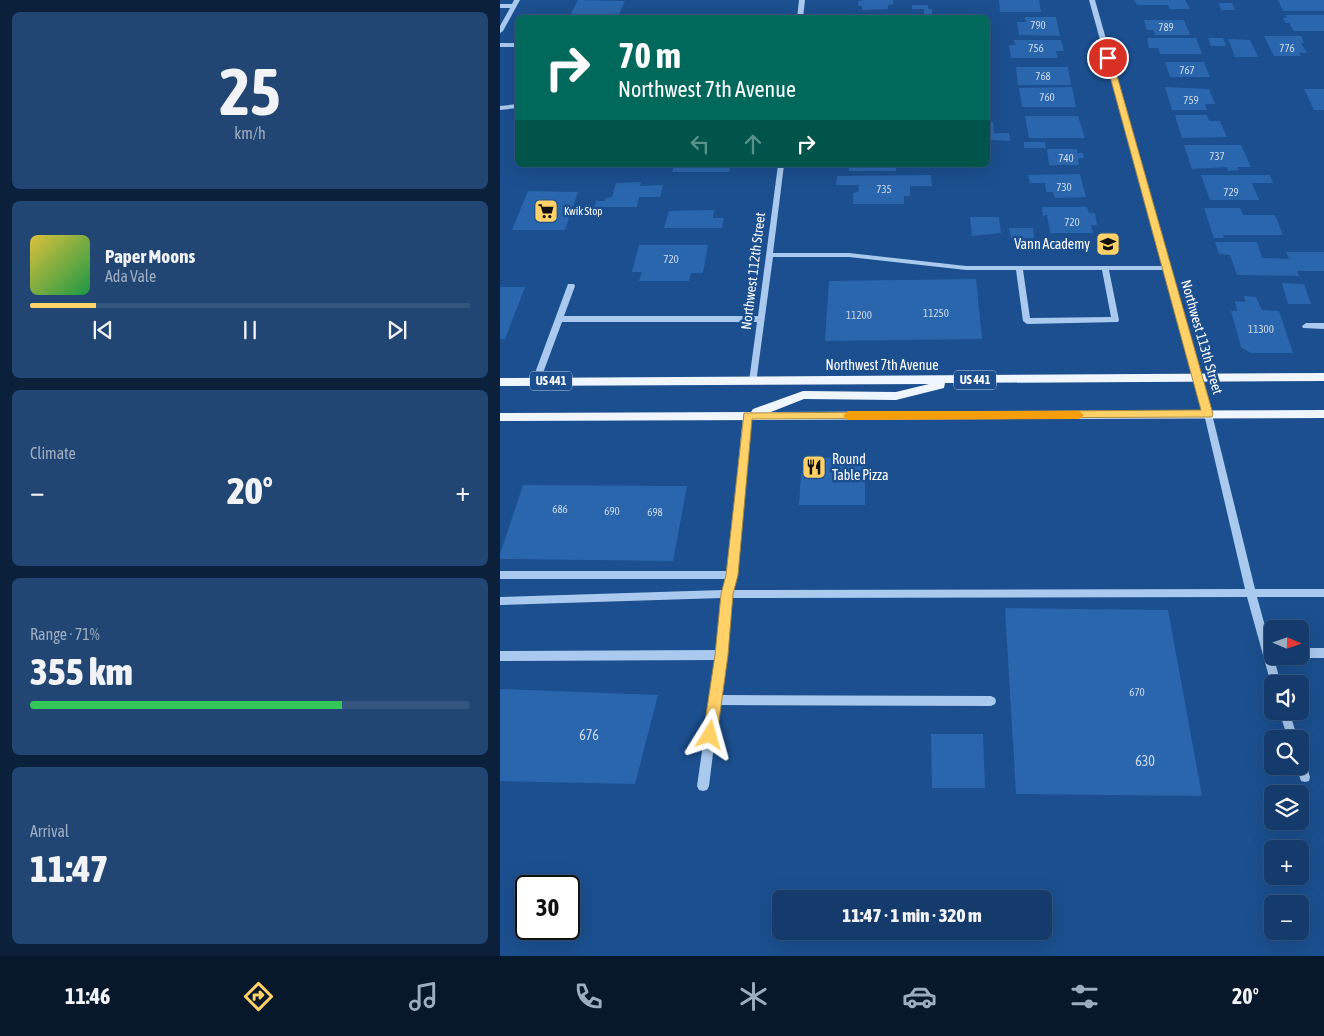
<!DOCTYPE html>
<html lang="en">
<head>
<meta charset="utf-8">
<style>
  body { margin:0; font-family:"Asap Condensed",sans-serif; background:#214673; color:#f1f3f6; height:100vh; display:flex; flex-direction:column; font-size:19px; white-space:nowrap }
  * { box-sizing:border-box; margin:0 }
  p { font-size:16px; color:#9dadc1 }
  .icon { flex:none; width:28px; height:28px; fill:none; stroke:currentColor; stroke-width:2; stroke-linecap:round; stroke-linejoin:round }
  .map { position:relative; flex:1; overflow:hidden }
  .panel { display:flex; flex-direction:column; gap:12px; padding:12px; background:#0b203b; width:500px }
  .panel>* { flex:none }
  .top-card { position:absolute; left:15px; top:15px; width:475px; height:152px; border-radius:8px; box-shadow:0 5px 20px #0002,0 0 0 1px #33557e; background:#00695c; color:#fff; overflow:hidden }
  .needle { width:32px; rotate:92deg }
  .tools { position:absolute; left:764px; top:620px; display:grid; gap:10px }
  .tools a { display:grid; place-items:center; width:45px; height:45px; border-radius:8px; background:#143b6b; box-shadow:0 5px 20px #0002,0 0 0 1px #33557e; font-size:25px }
  .speed { position:absolute; left:15px; top:875px; display:flex; gap:10px; font-size:25px; font-weight:700; text-align:center }
  .speed>* { display:grid; place-content:center; width:65px; height:65px; border-radius:50%; background:#143b6b; box-shadow:0 5px 20px #0002,0 0 0 1px #33557e; line-height:1 }
  .speed .limit { border:2px solid #111; border-radius:8px; background:#fff; color:#111 }
  .pin { position:absolute; display:grid; place-items:center; width:42px; height:42px; color:#fff; margin:-21px; border:2px solid #fff; border-radius:50%; box-shadow:0 1px 5px #0007 }
  .me { position:absolute; width:55px; margin:-28px; rotate:8deg; stroke-linejoin:round; filter:drop-shadow(0 0 4px #0008) }
  .turn { display:flex; align-items:center; gap:18px; height:105px; padding:0 20px; font-size:22px }
  .turn .icon { width:65px; height:65px; stroke-width:2.5 }
  .turn b { display:block; font-size:35px; line-height:42px }
  .lanes { display:flex; align-items:center; height:48px; padding:0 20px; background:#0003; justify-content:center; gap:25px; direction:ltr }
  .lanes .off { opacity:.35 }
  .big { font-size:38px; font-weight:800; line-height:1.1 }
  .panel .tile { flex:1; display:flex; flex-direction:column; justify-content:center; gap:8px; min-width:0; padding:0 18px; border-radius:8px; background:#214673 }
  .panel .dial { align-items:center; gap:0 }
  .dial b { font-size:65px; line-height:1 }
  .song { display:flex; align-items:center; gap:15px }
  .cover { width:60px; height:60px; border-radius:8px; background:linear-gradient(135deg,hsl(50 70% 55%),hsl(140 70% 35%)) }
  .played { height:5px; border-radius:2px; background:linear-gradient(90deg,#ffd166 15%,#33557e 15%) }
  .keys { display:flex; justify-content:space-around; direction:ltr }
  .heat { display:flex; justify-content:space-between; align-items:center; font-size:28px; direction:ltr }
  .charge { height:8px; border-radius:4px; background:linear-gradient(90deg,#34c759 71%,#33557e 0) }
  .trip { position:absolute; left:272px; top:890px; width:280px; height:50px; border-radius:8px; background:#143b6b; box-shadow:0 5px 20px #0002,0 0 0 1px #33557e; font-weight:800; line-height:50px; text-align:center }
  .tabs { display:flex; height:80px; justify-content:space-around; align-items:center; background:#08182b; color:#9dadc1 }
  .tabs .icon { width:35px; height:35px }
  .tabs .active { color:#ffd166 }
  .tabs b { font-size:22px; color:#f1f3f6 }
  main { display:flex; flex:1; min-height:0 }
  .map>svg:first-child { display:block }
</style>
</head>
<body>
<main>
<section class="panel">
<div class="tile dial"><b>25</b><p>km/h</p></div>
<div class="tile">
<div class="song"><i class="cover"></i><div><b>Paper Moons</b><p>Ada Vale</p></div></div>
<div class="played"></div>
<div class="keys"><svg class="icon" aria-label="previous" viewBox="0 0 24 24"><path d="M18 5L8 12l10 7zM5 5v14"/></svg><svg class="icon" aria-label="pause" viewBox="0 0 24 24"><path d="M8 5v14M16 5v14"/></svg><svg class="icon" aria-label="next" viewBox="0 0 24 24"><path d="M6 5l10 7-10 7zM19 5v14"/></svg></div>
</div>
<div class="tile"><p>Climate</p>
<div class="heat"><a>−</a><b class="big">20°</b><a>+</a></div>
</div>
<div class="tile"><p>Range · 71%</p><b class="big">355 km</b><div class="charge"></div></div>
<div class="tile"><p>Arrival</p><b class="big">11:47</b></div>
</section>
<div class="map">
<svg width="824" height="956" viewBox="0 0 824 956">
  <rect width="100%" height="100%" fill="#1b4f8f"/>
  <g fill="#2a66ad">
    <polygon points="78,0 125,1 117,18 69,18"/>
    <polygon points="363,0 393,0 394,4 388,5 388,9 362,10 362,6 358,6 358,1"/>
    <polygon points="499,0 539,0 541,12 500,12"/>
    <polygon points="634,0 685,0 690,9 670,9 668,5 637,5"/>
    <polygon points="778,0 824,0 824,11 783,11"/>
    <polygon points="719,3 732,3 735,10 721,10"/>
    <polygon points="412,5 428,5 428,9 432,9 432,14 424,14 424,9 412,9"/>
    <polygon points="785,15 824,15 824,31 794,31 789,23 785,23 783,18 787,18"/>
    <polygon points="525,17 556,17 560,36 519,35 517,22 526,22"/>
    <polygon points="644,20 684,20 690,35 655,35 653,30 647,30"/>
    <polygon points="764,36 801,36 804,43 801,43 807,53 799,53 801,56 774,56"/>
    <polygon points="647,38 696,38 702,54 660,54 658,48 649,48"/>
    <polygon points="708,38 723,38 726,46 711,46"/>
    <polygon points="728,39 750,40 758,57 735,57"/>
    <polygon points="514,40 561,40 564,51 556,51 558,58 511,58 509,45 515,45"/>
    <polygon points="665,62 704,62 710,77 670,77"/>
    <polygon points="516,67 568,67 571,85 518,85"/>
    <polygon points="572,87 576,107 522,107 519,88"/>
    <polygon points="665,87 709,89 715,104 705,104 707,110 672,110"/>
    <polygon points="804,89 824,89 824,110 814,110"/>
    <polygon points="675,115 707,115 709,121 720,121 727,137 682,138"/>
    <polygon points="525,116 578,116 585,138 529,138"/>
    <polygon points="488,122 493,122 494,133 509,133 510,141 491,140 491,137 488,137"/>
    <polygon points="524,142 545,142 546,148 524,148"/>
    <polygon points="684,145 741,145 751,167 737,167 739,170 728,171 727,167 692,169"/>
    <polygon points="547,149 577,149 577,153 583,153 584,158 578,159 579,165 549,165"/>
    <polygon points="174,165 231,165 229,172 172,172"/>
    <rect x="349" y="165" width="47" height="6"/>
    <polygon points="580,174 586,197 555,198 553,192 546,192 545,183 530,183 528,175"/>
    <polygon points="431,175 432,186 410,186 410,196 404,196 404,204 353,204 353,193 358,192 359,185 336,185 337,176"/>
    <polygon points="701,175 770,175 773,183 752,183 759,200 710,200"/>
    <polygon points="141,182 140,186 163,185 160,197 139,197 137,207 94,207 96,201 105,201 106,198 112,197 116,183"/>
    <polygon points="28,191 78,192 65,230 12,230"/>
    <polygon points="542,207 587,207 589,213 595,213 597,225 591,225 593,233 550,233 547,215 543,216"/>
    <polygon points="704,208 740,208 743,215 775,215 783,235 723,235 724,238 714,238"/>
    <polygon points="214,210 213,218 224,218 222,228 164,228 169,211"/>
    <polygon points="470,217 499,217 501,233 472,236"/>
    <polygon points="509,228 533,228 534,238 511,238"/>
    <polygon points="715,242 757,242 762,258 789,259 786,252 824,252 824,271 797,271 799,276 737,275 730,255 719,254"/>
    <polygon points="139,245 208,245 203,273 191,273 189,281 139,281 142,272 132,272"/>
    <polygon points="476,279 482,339 325,341 329,281"/>
    <polygon points="782,283 804,284 811,304 788,304"/>
    <polygon points="0,287 25,287 5,339 0,339"/>
    <polygon points="744,296 756,297 762,310 779,311 793,353 751,353 741,347 731,311 737,311 735,301 745,302"/>
    <polygon points="365,457 365,505 299,505 301,475 305,466 312,460 321,458"/>
    <polygon points="23,485 187,486 173,561 0,559 0,554"/>
    <polygon points="505,608 668,610 702,796 516,794"/>
    <polygon points="0,689 158,695 135,784 0,781"/>
    <polygon points="431,734 483,734 485,788 432,788"/>
  </g>
  <g fill="none" stroke-linecap="round" stroke-linejoin="round">
    <g fill="#a9c9ee" fill-rule="evenodd">
      <polygon points="14,0 20,0 3,31 0,33 0,26 10,8 0,8 0,4 12,4"/>
      <polygon points="299,0 305,0 303,18 297,18"/>
      <path d="M589,0H595L712,414L755,589H824V597H757L781,684H772V687L771,684L747,597L231,598L221,695L491,696L495,698L496,701L495,704L491,706L219,705L209,786L207,790L203,791L199,790L197,786L215,660L0,661V651L216,650L222,598L0,605V597L223,590L226,579H0V571H228L243,415L247,412L251,415L237,575L233,590L745,589L704,414L664,270H609L619,320L618,322L527,324L523,321L516,270H466L349,257H273L256,383L253,384L249,381L257,322H62L40,381L36,384L32,381L68,284H74L75,286L64,316H258L278,165H284L273,253H349L466,266H663ZM523,270H602L611,317L530,318Z"/>
      <rect x="0" y="43" width="18" height="4"/>
      <polygon points="18,104 18,108 0,110 0,106"/>
      <polygon points="806,323 824,323 824,329 803,328 802,326"/>
      <polygon points="800,648 824,648 824,658 800,658 797,656 800,656"/>
      <polygon points="779,711 789,711 798,739 788,739"/>
      <polygon points="800,757 804,758 810,777 809,781 805,782 801,781 796,766 800,766"/>
    </g>
    <polygon fill="#f0f6ff" fill-rule="evenodd" points="824,373 824,381 445,383 444,388 396,400 304,399 271,412 824,410 824,418 0,421 0,413 251,412 253,409 303,391 396,392 429,384 0,386 0,378"/>
  </g>
  <polygon fill="#ffd166" stroke="#a68842" points="608,55 612,58 713,414 712,417 252,419 238,575 233,594 228,655 217,735 215,739 210,741 205,739 203,735 215,655 221,594 226,575 244,413 701,410 605,58"/>
  <polygon fill="#f59e0b" points="348,411 579,411 584,415 579,419 348,420 343,416"/>
  <defs>
    <g id="supermarket-square" transform="scale(1.25)"><rect x="-9" y="-9" width="18" height="18" rx="4" fill="#ffd166" stroke="#1b4f8f"/><path d="M-6-5.5h2.5l.6 2H6L4.5 2H-2.5L-4.4-4H-6ZM-1.5 3.2a1.3 1.3 0 1 0 .1 0ZM3 3.2a1.3 1.3 0 1 0 .1 0Z" fill="#111"/></g>
    <g id="school-square" transform="scale(1.25)"><rect x="-9" y="-9" width="18" height="18" rx="4" fill="#ffd166" stroke="#1b4f8f"/><path d="M0-5L7-2L0 1L-7-2ZM-4 1L0 2.5L4 1V4Q0 6-4 4Z" fill="#111"/></g>
    <g id="restaurant-square" transform="scale(1.25)"><rect x="-9" y="-9" width="18" height="18" rx="4" fill="#ffd166" stroke="#1b4f8f"/><path d="M-5-6h1v4h1v-4h1v4h1v-4h1v5L-1.5 .5V6h-2V.5L-5-1ZM5-6V6H3V1.5H1.5Q1.5-4 5-6Z" fill="#111"/></g>
  </defs>
  <g fill-rule="evenodd">
    <use href="#supermarket-square" x="46" y="211"/>
    <use href="#school-square" x="608" y="244"/>
    <use href="#restaurant-square" x="314" y="467"/>
  </g>
  <g text-anchor="middle" dominant-baseline="central" stroke-width="5" stroke-linejoin="round" paint-order="stroke">
    <g font-size="11" fill="#cad9ea">
      <text x="538" y="25">790</text>
      <text x="666" y="27">789</text>
      <text x="536" y="48">756</text>
      <text x="787" y="48">776</text>
      <text x="687" y="70">767</text>
      <text x="543" y="76">768</text>
      <text x="547" y="97">760</text>
      <text x="691" y="100">759</text>
      <text x="717" y="156">737</text>
      <text x="566" y="158">740</text>
      <text x="564" y="187">730</text>
      <text x="384" y="189">735</text>
      <text x="731" y="192">729</text>
      <text x="572" y="222">720</text>
      <text x="171" y="259">720</text>
      <text x="436" y="313">11250</text>
      <text x="359" y="315">11200</text>
      <text x="761" y="329">11300</text>
      <text x="60" y="509">686</text>
      <text x="112" y="511">690</text>
      <text x="155" y="512">698</text>
      <text x="637" y="692">670</text>
    </g>
    <g font-size="11" fill="#fff" stroke="#1b4f8f" text-anchor="start">
      <text x="64" y="211">Kwik Stop</text>
    </g>
    <g fill="#1b4f8f" stroke="#bbcadd" stroke-width="1">
      <rect x="454" y="370.5" width="42" height="19" rx="4"/>
      <rect x="30" y="371.5" width="42" height="19" rx="4"/>
    </g>
    <g font-size="12" font-weight="bold" fill="#fff">
      <text x="475" y="380">US 441</text>
      <text x="51" y="381">US 441</text>
    </g>
    <g font-size="14" fill="#fff" stroke="#1b4f8f" text-anchor="end">
      <text x="590" y="244">Vann Academy</text>
      <text x="332" y="459" text-anchor="start">Round<tspan x="332" dy="16">Table Pizza</tspan></text>
    </g>
    <g font-size="14" fill="#fff" stroke="#1b4f8f">
      <text transform="translate(253 271) rotate(-83)">Northwest 112th Street</text>
      <text transform="translate(702 337) rotate(74)">Northwest 113th Street</text>
      <text x="382" y="365">Northwest 7th Avenue</text>
    </g>
    <g font-size="14" fill="#cad9ea">
      <text x="89" y="735">676</text>
      <text x="645" y="761">630</text>
    </g>
  </g>
</svg>
<div class="tools">
<a><svg class="needle" viewBox="-14 -14 28 28"><path d="M0-13l5 13h-10z" fill="#e53935"/><path d="M0 13l5-13h-10z" fill="#9dadc1"/></svg></a>
<a><svg class="icon" aria-label="sound" viewBox="0 0 24 24"><path d="M4 9h4l5-4v14l-5-4H4zM17 9q2 3 0 6"/></svg></a>
<a><svg class="icon" aria-label="search" viewBox="0 0 24 24"><circle cx="10" cy="10" r="6"/><path d="M15 15l6 6"/></svg></a>
<a><svg class="icon" aria-label="layers" viewBox="0 0 24 24"><path d="M12 4l9 5-9 5-9-5zM3 14l9 5 9-5"/></svg></a>
<a>+</a>
<a>−</a>
</div>
<div class="speed"><div class="limit">30</div></div>
<div class="pin" style="left:608px;top:58px;background:#d93025"><svg class="icon" aria-label="arrive" viewBox="0 0 24 24"><path d="M6 21V4h12l-3 4 3 4H6"/></svg></div>
<svg class="me" style="left:210px;top:735px" viewBox="-20 -20 40 40"><path d="M0-17L14 15 0 8-14 15z" fill="#ffd166" stroke="#fff" stroke-width="4"/></svg>
<div class="trip">11:47 · 1 min · 320 m</div>
<div class="top-card">
<div class="turn"><svg class="icon" aria-label="right" viewBox="0 0 24 24"><path d="M7 20v-9h11M14 6l5 5-5 5"/></svg><div><b>70 m</b>Northwest 7th Avenue</div></div>
<div class="lanes"><svg class="icon off" aria-label="left" viewBox="0 0 24 24"><path d="M17 20v-9H6M10 6l-5 5 5 5"/></svg><svg class="icon off" aria-label="ahead" viewBox="0 0 24 24"><path d="M12 20V5M6 11l6-6 6 6"/></svg><svg class="icon" aria-label="right" viewBox="0 0 24 24"><path d="M7 20v-9h11M14 6l5 5-5 5"/></svg></div>
</div>
</div>
</main>
<nav class="tabs">
<b>11:46</b>
<svg class="icon active" aria-label="directions" viewBox="0 0 24 24"><path d="M12 3l9 9-9 9-9-9zM9 14v-3h6M13 9l2 2-2 2"/></svg>
<svg class="icon" aria-label="music" viewBox="0 0 24 24"><path d="M9 18V5l10-2v13"/><circle cx="6" cy="18" r="3"/><circle cx="16" cy="16" r="3"/></svg>
<svg class="icon" aria-label="phone" viewBox="0 0 24 24"><path d="M5 4h4l2 5-3 2q2 4 5 5l2-3 5 2v4C11 20 4 13 5 4z"/></svg>
<svg class="icon" aria-label="climate" viewBox="0 0 24 24"><path d="M12 3v18M4 7l16 10M4 17L20 7"/></svg>
<svg class="icon" aria-label="car" viewBox="0 0 24 24"><path d="M5 17H2v-5l4-1 3-4h7l3 4 3 1v5h-3M9 17h6M6 11h13"/><circle cx="7" cy="17" r="2"/><circle cx="17" cy="17" r="2"/></svg>
<svg class="icon" aria-label="filters" viewBox="0 0 24 24"><path d="M4 7h16M4 17h16"/><circle cx="9" cy="7" r="2"/><circle cx="15" cy="17" r="2"/></svg>
<b>20°</b>
</nav>
</body>
</html>
